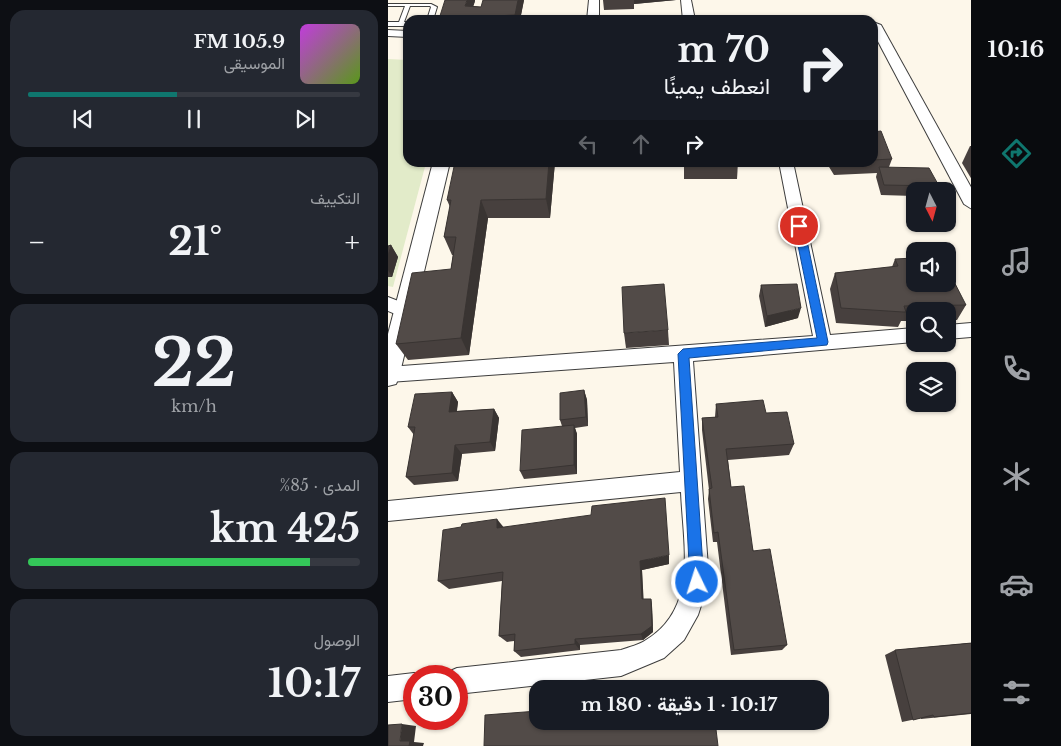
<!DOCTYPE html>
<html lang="ar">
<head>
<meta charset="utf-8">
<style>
  body { margin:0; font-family:"Libre Baskerville",Vazirmatn,serif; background:#242831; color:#f1f3f6; direction:rtl; height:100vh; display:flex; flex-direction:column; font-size:19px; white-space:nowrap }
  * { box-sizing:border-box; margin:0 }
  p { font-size:16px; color:#9ea1a6 }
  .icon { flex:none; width:28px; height:28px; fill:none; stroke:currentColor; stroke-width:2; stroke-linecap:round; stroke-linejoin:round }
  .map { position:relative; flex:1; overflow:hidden; direction:ltr }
  .panel { display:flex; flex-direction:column; gap:10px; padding:10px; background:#0d0f14; width:388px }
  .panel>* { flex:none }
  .banner { position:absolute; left:15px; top:15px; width:475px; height:152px; border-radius:15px; box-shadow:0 1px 4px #0004; direction:rtl; background:#171b24; color:#f1f3f6; overflow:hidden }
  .needle { width:32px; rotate:174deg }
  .fabs { position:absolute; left:518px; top:182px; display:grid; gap:10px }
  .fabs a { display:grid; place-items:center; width:50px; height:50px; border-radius:10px; background:#171b24; box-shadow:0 1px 4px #0004; font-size:25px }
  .speed { position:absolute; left:15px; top:665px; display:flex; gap:10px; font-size:25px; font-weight:700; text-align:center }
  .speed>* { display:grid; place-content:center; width:65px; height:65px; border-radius:50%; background:#171b24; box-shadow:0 1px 4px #0004; line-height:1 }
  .speed .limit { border:8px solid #d22; background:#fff; color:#111 }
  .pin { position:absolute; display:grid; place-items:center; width:42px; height:42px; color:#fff; margin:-21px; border:2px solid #fff; border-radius:50%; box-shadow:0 1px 5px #0007 }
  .me { position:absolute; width:55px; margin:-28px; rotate:356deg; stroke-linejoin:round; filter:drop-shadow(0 0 4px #0008) }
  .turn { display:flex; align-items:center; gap:18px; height:105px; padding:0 25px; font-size:22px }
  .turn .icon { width:65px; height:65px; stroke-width:2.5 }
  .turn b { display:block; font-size:35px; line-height:42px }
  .lanes { display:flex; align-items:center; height:48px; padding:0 25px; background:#0003; justify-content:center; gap:25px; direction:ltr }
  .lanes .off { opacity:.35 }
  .big { font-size:38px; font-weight:700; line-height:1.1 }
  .panel .tile { flex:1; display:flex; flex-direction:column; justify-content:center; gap:8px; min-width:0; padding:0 18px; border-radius:15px; background:#242831 }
  .panel .dial { align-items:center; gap:0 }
  .dial b { font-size:65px; line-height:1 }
  .song { display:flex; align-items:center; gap:15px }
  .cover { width:60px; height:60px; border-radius:8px; background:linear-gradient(135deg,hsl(290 70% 55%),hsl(90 70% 35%)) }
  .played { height:5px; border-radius:2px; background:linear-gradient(90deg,#0f766e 45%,#363941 45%) }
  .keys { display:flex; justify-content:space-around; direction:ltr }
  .heat { display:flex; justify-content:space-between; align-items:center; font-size:28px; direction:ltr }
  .charge { height:8px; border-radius:4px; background:linear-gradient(90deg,#34c759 85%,#363941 0) }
  .trip { position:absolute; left:141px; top:680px; width:300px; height:50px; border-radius:15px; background:#171b24; box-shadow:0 1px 4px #0004; font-weight:700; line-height:50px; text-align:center; direction:rtl }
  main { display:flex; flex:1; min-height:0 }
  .dock { display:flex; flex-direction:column; width:90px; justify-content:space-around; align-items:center; background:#090b0e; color:#9ea1a6 }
  .dock .icon { width:35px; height:35px }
  .dock .active { color:#0f766e }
  .dock b { font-size:22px; color:#f1f3f6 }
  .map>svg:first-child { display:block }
</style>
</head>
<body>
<main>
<nav class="dock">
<b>10:16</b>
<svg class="icon active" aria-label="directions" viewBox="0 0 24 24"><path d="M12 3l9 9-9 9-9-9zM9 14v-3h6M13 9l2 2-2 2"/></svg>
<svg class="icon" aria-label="music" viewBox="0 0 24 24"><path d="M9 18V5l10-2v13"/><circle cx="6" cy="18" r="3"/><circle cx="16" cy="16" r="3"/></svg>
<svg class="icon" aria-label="phone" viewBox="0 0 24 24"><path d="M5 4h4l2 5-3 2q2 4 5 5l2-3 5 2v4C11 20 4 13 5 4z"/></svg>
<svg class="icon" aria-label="climate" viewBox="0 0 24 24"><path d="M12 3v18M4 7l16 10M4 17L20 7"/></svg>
<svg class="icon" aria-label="car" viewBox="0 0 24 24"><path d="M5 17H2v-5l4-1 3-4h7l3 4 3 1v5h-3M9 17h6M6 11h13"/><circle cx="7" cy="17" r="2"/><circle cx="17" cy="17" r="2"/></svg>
<svg class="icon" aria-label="filters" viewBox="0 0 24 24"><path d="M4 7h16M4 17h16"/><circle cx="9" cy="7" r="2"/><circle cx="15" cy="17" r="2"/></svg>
</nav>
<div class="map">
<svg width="584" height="746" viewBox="0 0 584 746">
  <rect width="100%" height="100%" fill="#fdf7ea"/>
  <polygon fill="#e2ebc9" points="0,59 20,60 20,162 38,163 5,287 0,286"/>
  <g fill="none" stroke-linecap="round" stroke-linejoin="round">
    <g stroke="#3d3d3d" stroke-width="2">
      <polygon id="service" points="0,4 43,4 49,7 45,20 39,20 43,7 42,6 22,6 16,22 20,22 20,26 0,26 0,22 11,22 17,6 0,6"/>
    </g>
    <g stroke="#3d3d3d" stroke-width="2">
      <g id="minor">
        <polygon points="201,0 211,0 211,20 199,20"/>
        <polygon points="293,0 303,0 307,20 295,20"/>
        <polygon points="485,22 493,25 584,189 584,209 576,204 485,32"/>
        <polygon points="0,30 20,31 20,37 0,36"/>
        <path d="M391,162H405L442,335L526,328V342L305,361L321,581L310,615L296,640L276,658L233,676L69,694V676H58L60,672L69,668L233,650C241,647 251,645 258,640C311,608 295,544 293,492L0,521V501L292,472L286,362L1,382L0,367L425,336Z"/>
        <polygon points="0,297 23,306 26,311 23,316 17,318 0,311"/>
        <polygon points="584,323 584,337 559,339 559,325"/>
        <polygon points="26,673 33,676 26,676 26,699 0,702 0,676"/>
      </g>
    </g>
    <g stroke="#3d3d3d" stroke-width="2">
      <polygon id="tertiary" points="45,162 62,162 11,377 8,384 0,386 0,334"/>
    </g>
    <use href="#service" fill="#fff" fill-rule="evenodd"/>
    <use href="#minor" fill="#fff" fill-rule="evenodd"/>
    <use href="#tertiary" fill="#fff" fill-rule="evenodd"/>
  </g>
  <g fill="#47403e">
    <polygon points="136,0 132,20 51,20 51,19 87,1 85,6 93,7"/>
    <polygon points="215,0 288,0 246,4 246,9 216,10"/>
    <polygon points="485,132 504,159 501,167 551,186 549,191 526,191 526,196 493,195 488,177 489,173 446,175 438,162 485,162"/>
    <polygon points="582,146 584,146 584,180 574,163"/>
    <polygon points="167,162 162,218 100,218 81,355 20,360 8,344 63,269 65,255 64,255 56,237 62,207 59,200"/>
    <polygon points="296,162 350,162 349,179 296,179"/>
    <polygon points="3,245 10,257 4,277 0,277 0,246"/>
    <polygon points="507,259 578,305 569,320 559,320 559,311 526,311 526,321 513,321 510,327 448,323 442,289 447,273 504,267"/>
    <polygon points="373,285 410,318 377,327 371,296"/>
    <polygon points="280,330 281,345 238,348 236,333"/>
    <polygon points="196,390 199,400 200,426 187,428 189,434 189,474 136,479 132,471 174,426 172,420"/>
    <polygon points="64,392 70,402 69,411 106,409 111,418 107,451 74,454 70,481 26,485 18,477 26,435 20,427"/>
    <polygon points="328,404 378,413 406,444 401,455 340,460 343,487 399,645 394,650 343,655 329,542 325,542 320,499 321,490 314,430 314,418 327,417"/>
    <polygon points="115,527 281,564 254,570 255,599 263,599 264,606 265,632 255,640 192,645 192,650 133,657 126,651 126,641 119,642 111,636 114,581 61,589 50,581"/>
    <polygon points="584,643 584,714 533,719 533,718 514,722 497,655 507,650"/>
  </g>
  <g fill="#393432">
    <polygon points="79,0 87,0 87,1 82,17 77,6"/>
    <polygon points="130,0 136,0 132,20 128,20 127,15"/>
    <polygon points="246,0 288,0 246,4 246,9"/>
    <polygon points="161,162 167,162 162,218 158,199"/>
    <polygon points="93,200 100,218 81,355 73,338"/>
    <polygon points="3,245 10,257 4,277 0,270 0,256"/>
    <polygon points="413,308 410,318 377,327 379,316"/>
    <polygon points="196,390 199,400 200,426 198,417"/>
    <polygon points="64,392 70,402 67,421 61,412"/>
    <polygon points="106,409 111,418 107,451 102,442"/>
    <polygon points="186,425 189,434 189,474 186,465"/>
    <polygon points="67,445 74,454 70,481 64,473"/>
    <polygon points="109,519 117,529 109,528"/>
    <polygon points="281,555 281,564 254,570 256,606 254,599 252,561"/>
    <polygon points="263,599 264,606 265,632 255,640 253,634"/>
    <polygon points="187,639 192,645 192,650 187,644"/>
    <polygon points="164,721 171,721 170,728 164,727"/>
    <polygon points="14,724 28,726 26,742 36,743 35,746 21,746 12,741"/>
  </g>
  <g fill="#524b48" stroke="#393432">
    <polygon points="57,0 79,0 77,6 93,7 95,0 130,0 127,15 51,19"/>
    <polygon points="493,131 504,159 485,160 485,132"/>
    <polygon points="67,162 161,162 158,199 93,200 73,338 8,344 24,273 63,269 68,237 56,237 63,200 59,200"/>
    <polygon points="491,167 541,168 551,186 496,185"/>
    <polygon points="3,245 0,256 0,246"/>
    <polygon points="526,258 526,284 559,284 559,268 578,305 516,306 518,312 515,312 453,308 447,273 510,266 507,259"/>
    <polygon points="276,284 280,330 236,333 234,287"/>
    <polygon points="409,284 413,308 379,316 373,285"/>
    <polygon points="196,390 198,417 172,420 172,393"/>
    <polygon points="64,392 61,412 106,409 102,442 67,445 64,473 18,477 27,427 20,427 27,394"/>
    <polygon points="375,400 378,413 399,412 406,444 338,449 343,487 356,486 365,551 382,549 399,645 346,650 330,532 326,533 321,489 324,488 314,418 330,417 328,404"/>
    <polygon points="186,425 186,465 132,471 134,430"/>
    <polygon points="277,498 281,555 252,561 254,599 263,599 264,626 253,634 187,639 187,644 126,651 127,634 111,636 115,572 50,581 55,530 73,527 74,524 109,519 109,528 203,515 204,506"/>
    <polygon points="584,643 584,713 546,717 545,715 525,720 507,650"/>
    <polygon points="150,711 150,721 164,721 164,727 266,723 266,721 327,721 330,746 96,746 97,715"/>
    <polygon points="14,724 12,741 22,741 21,746 0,746 0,725"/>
  </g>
  <polygon fill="#1a73e8" stroke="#114b97" points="411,223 416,226 440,342 439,345 301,358 316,582 314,586 309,589 304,586 302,582 290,354 295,349 429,338 406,226"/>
</svg>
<div class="fabs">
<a><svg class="needle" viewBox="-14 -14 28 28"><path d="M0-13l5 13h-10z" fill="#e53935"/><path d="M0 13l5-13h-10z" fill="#9ea1a6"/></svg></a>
<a><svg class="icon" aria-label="sound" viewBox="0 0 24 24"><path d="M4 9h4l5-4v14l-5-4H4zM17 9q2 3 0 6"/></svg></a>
<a><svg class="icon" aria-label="search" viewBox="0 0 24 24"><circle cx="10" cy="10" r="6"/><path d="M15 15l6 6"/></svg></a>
<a><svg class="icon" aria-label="layers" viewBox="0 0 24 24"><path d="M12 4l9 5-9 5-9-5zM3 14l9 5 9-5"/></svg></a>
</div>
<div class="speed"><div class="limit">30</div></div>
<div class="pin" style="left:411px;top:226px;background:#d93025"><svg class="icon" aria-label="arrive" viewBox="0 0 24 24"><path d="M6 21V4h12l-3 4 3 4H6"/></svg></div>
<svg class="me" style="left:309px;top:582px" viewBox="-20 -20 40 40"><circle r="17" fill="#1a73e8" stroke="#fff" stroke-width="3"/><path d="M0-11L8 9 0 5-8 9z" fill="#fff"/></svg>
<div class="trip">10:17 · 1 دقيقة · 180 m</div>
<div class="banner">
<div class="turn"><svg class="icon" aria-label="right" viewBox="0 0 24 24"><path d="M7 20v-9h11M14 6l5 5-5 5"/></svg><div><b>70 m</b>انعطف يمينًا</div></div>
<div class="lanes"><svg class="icon off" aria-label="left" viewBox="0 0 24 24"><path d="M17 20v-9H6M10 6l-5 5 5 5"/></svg><svg class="icon off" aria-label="ahead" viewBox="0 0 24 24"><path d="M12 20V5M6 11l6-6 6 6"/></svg><svg class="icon" aria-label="right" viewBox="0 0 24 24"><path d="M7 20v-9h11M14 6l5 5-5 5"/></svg></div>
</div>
</div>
<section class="panel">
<div class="tile">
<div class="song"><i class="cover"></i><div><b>105.9 FM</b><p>الموسيقى</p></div></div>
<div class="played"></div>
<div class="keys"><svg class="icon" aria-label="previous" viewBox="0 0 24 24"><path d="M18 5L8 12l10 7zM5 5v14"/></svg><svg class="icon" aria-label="pause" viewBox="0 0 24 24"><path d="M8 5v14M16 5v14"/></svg><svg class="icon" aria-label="next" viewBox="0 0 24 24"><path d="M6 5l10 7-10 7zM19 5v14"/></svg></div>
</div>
<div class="tile"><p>التكييف</p>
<div class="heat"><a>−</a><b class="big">21°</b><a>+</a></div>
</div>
<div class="tile dial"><b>22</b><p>km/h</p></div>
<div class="tile"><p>المدى · 85%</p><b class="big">425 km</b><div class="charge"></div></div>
<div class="tile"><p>الوصول</p><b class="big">10:17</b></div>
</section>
</main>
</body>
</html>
